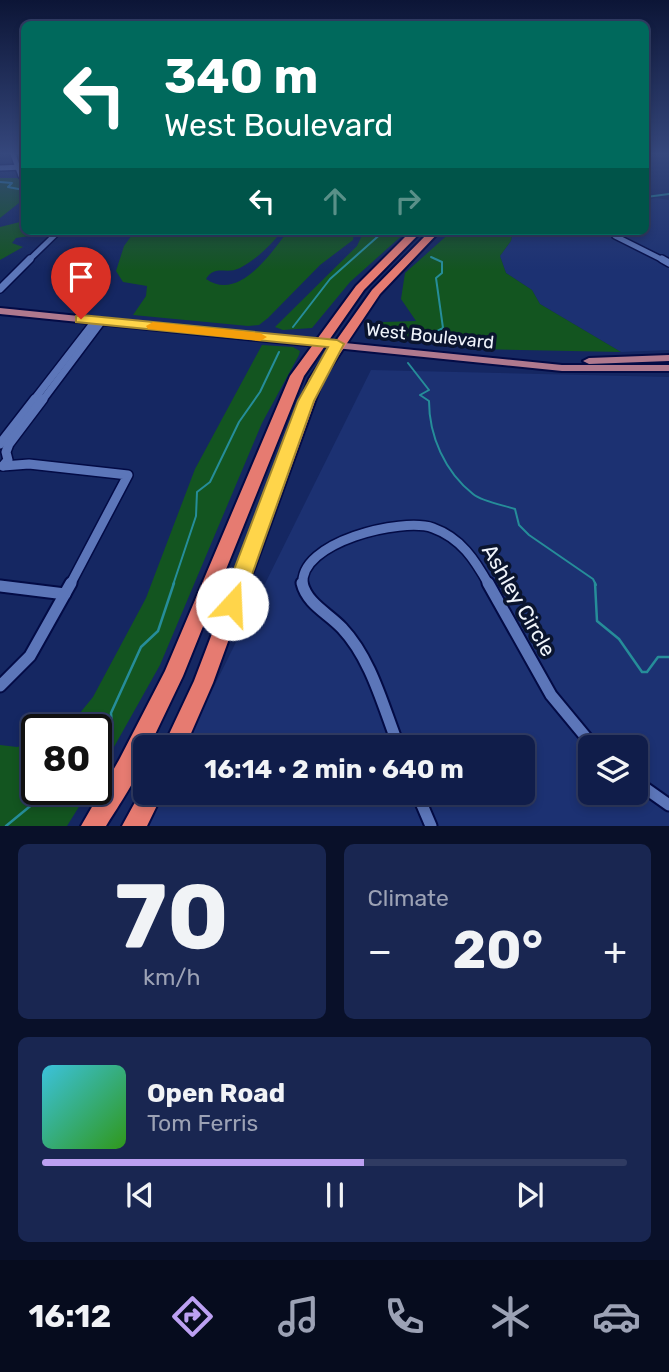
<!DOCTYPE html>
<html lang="en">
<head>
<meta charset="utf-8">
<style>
  body { margin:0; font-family:Rubik,sans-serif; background:#192651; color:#f1f3f6; height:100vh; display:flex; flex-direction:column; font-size:26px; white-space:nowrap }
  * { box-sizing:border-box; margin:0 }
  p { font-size:23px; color:#9ca2b5 }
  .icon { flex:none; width:38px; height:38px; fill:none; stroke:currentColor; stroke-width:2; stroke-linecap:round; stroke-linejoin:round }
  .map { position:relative; height:826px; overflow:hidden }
  .drawer { display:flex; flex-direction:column; gap:18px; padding:18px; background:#091029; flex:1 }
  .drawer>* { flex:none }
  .top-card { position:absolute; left:21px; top:21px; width:628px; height:214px; border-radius:10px; box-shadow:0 4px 10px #0003,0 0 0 2px #303b62; background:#00695c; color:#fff; overflow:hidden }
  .tools { position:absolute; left:578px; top:735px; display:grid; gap:14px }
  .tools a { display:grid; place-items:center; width:70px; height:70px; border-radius:10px; background:#101d4a; box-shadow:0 4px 10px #0003,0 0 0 2px #303b62; font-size:35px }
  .speed { position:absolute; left:21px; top:714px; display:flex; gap:14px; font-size:35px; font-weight:700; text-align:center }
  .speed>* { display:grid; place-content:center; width:91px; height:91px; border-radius:50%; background:#101d4a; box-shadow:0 4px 10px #0003,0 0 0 2px #303b62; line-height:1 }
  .speed .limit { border:4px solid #111; border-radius:10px; background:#fff; color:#111 }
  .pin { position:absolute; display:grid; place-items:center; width:60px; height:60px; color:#fff; margin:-72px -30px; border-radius:50% 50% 50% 0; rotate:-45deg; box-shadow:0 0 7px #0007 }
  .pin .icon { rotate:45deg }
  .me { position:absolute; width:77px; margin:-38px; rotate:20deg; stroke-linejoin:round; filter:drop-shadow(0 0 5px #0008) }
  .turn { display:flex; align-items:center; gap:24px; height:147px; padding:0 28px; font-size:32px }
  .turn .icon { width:91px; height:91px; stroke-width:2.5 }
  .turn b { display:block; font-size:49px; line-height:60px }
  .lanes { display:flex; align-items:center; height:66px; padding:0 28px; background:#0003; justify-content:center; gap:35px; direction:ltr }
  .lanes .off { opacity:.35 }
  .big { font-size:52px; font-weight:700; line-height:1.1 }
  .drawer .widget { flex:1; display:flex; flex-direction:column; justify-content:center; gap:10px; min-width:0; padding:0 24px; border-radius:10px; background:#192651 }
  .drawer .dial { align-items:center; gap:0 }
  .dial b { font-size:91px; line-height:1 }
  .song { display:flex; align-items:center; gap:21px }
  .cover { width:84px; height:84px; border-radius:10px; background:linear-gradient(135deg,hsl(190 70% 55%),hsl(110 70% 35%)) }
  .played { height:7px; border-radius:4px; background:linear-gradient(90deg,#bca0f2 55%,#303b62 55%) }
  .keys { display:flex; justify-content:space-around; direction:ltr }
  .heat { display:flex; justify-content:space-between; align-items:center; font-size:38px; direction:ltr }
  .drawer .tiles { flex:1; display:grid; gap:18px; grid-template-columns:1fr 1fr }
  .widget:last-child { grid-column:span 2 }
  .trip { position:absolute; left:133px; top:735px; width:402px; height:70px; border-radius:10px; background:#101d4a; box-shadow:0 4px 10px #0003,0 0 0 2px #303b62; font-weight:700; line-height:70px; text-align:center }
  .menu { display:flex; height:112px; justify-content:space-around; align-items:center; background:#060c1e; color:#9ca2b5 }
  .menu .icon { width:49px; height:49px }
  .menu .active { color:#bca0f2 }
  .menu b { font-size:32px; color:#f1f3f6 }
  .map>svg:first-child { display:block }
</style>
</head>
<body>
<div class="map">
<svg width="669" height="826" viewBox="0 0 669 826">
  <rect width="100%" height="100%" fill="#152762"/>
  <g fill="#1c3172" fill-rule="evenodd">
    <polygon points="656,198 669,200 669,350 621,352 540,304 532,290 506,273 500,256 511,241 513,231 646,231 646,200"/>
    <path d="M371,370L669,377V826H146L162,793H523V747H184ZM590,747H635V793H590Z"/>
  </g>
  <g fill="#135520">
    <polygon points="0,178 24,178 24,199 0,218"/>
    <polygon points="24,221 24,231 45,231 43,234 16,238 12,243 23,247 0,260 0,227"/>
    <path d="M135,231H282C270,246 257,259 240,268C226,275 215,264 206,279C239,302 271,253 288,231L354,233L353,240L320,265L268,318L259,325L248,326L133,315L146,296L147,286L123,282L116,271L124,246Z"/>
    <polygon points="364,231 407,231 350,282 312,328 283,330 275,327 357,246"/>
    <polygon points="452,231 513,231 511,241 500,256 506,273 532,290 540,304 621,352 475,349 375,332 383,322 416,321 401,299 405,273"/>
    <polygon points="262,345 293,347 300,351 299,355 262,423 160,665 96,779 96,730 59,730 75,719 93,697 146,598 195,469"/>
    <polygon points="37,742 37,789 90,789 67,826 0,826 0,745 17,747"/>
  </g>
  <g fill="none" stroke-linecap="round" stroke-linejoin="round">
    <g stroke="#268d99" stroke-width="2">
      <polyline points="0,182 12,183 8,187 24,190"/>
      <polyline points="646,197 669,194"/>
      <polyline points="293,327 330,279 384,231"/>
      <polyline points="419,341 443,328 436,278 442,273 442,262 431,257"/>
      <path d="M408,363L429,390L420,395L429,401C429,436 445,472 473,494C483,502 503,505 515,509L519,525L529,535L593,579L596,585"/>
      <polyline points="173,585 196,516 197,492 210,482 239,422 260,392 279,352"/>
    </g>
    <g stroke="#268d99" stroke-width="2.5">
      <polyline points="595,583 597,621 619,639 642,672 647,672 658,657 669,657"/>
      <polyline points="96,744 112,725 111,713 141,647 158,631 174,583"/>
      <polyline points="6,826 51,789"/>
    </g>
    <g stroke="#030b45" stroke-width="8">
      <g id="street-far3">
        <polyline points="13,154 21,176"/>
        <polyline points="0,168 24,167"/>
        <polyline points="615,236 665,261"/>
        <polyline points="28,261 59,231"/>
      </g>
    </g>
    <g stroke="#030b45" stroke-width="10">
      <g id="street-far2">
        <polyline points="662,259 669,263"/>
        <polyline points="0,289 30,259"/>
        <polyline points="33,401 95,321"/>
        <polyline points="42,401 102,321"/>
      </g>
    </g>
    <g stroke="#030b45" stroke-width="12">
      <g id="street-far1">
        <polyline points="0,444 35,399"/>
        <polyline points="3,466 8,460 6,452 9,444 43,399"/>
        <polyline points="3,466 29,464 128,475 70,585"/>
        <path d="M303,585C298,542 402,517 433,528C461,538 475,560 489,585"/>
      </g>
    </g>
    <g stroke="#030b45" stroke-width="15">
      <g id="street">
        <path d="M302,583C307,604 328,613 342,628C372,660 383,707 399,747"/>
        <polyline points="488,583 551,695 594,747"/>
        <polyline points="0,586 65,594"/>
        <polyline points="0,686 30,656 71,583"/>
        <polyline points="635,781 669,805"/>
        <polyline points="417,793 431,826"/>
      </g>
    </g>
    <g stroke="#030b45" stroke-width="4">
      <g id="primary">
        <polygon points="0,308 562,365 669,365 669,371 562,371 0,314"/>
        <polygon points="669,355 669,361 589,364 583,361 589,358"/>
      </g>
    </g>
    <g stroke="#030b45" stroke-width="4">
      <g id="highway">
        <path d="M411,231H422L364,290L304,376L183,676L149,747H145C145,769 118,806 106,826H81L119,760L165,671L290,376L356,286Z"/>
        <polygon points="430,231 440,231 380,294 323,379 213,683 185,747 163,747 194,681 309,379 372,290"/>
        <polygon points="145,784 145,793 163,793 147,826 122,826"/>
      </g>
    </g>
    <use href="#street-far3" stroke="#5c76b9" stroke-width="5"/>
    <use href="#street-far2" stroke="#5c76b9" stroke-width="7"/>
    <use href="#street-far1" stroke="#5c76b9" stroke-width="9"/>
    <use href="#street" stroke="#5c76b9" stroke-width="11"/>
    <use href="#primary" fill="#af798e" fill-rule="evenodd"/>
    <use href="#highway" fill="#e67b71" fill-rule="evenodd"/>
  </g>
  <linearGradient id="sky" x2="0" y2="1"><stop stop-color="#0c1536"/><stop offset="0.57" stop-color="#35477c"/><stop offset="1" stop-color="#35477c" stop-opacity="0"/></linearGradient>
  <rect width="669" height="270" fill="url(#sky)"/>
  <polygon fill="#ffd54a" stroke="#a68a30" stroke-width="2" points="81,315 337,340 344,344 314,401 239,611 232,613 224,611 221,604 298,401 328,347 76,322 76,316"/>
  <polygon fill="#f59e0b" points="153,322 260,333 267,337 260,341 148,329 146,326"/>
  <g text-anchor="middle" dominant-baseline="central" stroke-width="7" stroke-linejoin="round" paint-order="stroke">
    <g font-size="18" fill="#f0f4fb" stroke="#0a142e">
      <text transform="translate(430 336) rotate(6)">West Boulevard</text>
    </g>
    <g font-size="21" fill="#f0f4fb" stroke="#0a142e">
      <text transform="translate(519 600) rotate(60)">Ashley Circle</text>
    </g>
  </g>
</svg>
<div class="tools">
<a><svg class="icon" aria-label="layers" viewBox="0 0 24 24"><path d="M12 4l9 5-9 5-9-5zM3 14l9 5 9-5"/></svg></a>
</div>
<div class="speed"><div class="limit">80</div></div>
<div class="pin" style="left:81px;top:319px;background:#d93025"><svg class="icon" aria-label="arrive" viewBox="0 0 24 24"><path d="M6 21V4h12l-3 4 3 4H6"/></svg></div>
<svg class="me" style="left:232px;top:604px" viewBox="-20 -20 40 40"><circle r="19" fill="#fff"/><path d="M0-13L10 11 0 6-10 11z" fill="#ffd54a"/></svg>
<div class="trip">16:14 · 2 min · 640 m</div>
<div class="top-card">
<div class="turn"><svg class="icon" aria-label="left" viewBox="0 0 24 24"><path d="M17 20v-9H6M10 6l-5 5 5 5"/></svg><div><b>340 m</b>West Boulevard</div></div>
<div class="lanes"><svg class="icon" aria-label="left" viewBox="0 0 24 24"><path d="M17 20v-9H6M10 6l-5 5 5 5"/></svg><svg class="icon off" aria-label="ahead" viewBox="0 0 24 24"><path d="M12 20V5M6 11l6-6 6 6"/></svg><svg class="icon off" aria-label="right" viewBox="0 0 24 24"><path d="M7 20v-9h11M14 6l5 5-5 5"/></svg></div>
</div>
</div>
<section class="drawer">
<div class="tiles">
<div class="widget dial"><b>70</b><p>km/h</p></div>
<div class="widget"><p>Climate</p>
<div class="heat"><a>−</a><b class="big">20°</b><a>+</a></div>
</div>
<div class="widget">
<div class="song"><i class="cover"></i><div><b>Open Road</b><p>Tom Ferris</p></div></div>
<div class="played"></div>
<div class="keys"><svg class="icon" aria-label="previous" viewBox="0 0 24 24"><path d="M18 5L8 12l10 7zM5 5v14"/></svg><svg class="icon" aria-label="pause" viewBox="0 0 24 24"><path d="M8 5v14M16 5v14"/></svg><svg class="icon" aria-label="next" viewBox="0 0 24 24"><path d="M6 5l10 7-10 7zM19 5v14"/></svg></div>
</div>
</div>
</section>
<nav class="menu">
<b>16:12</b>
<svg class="icon active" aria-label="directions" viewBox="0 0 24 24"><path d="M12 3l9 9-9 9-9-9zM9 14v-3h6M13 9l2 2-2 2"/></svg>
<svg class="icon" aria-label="music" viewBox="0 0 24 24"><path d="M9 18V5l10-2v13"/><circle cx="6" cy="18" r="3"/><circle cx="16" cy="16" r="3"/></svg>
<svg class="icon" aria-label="phone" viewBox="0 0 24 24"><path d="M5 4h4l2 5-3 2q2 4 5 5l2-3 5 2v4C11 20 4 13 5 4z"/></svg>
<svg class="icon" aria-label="climate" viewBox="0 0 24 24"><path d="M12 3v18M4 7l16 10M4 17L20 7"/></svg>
<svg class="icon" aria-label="car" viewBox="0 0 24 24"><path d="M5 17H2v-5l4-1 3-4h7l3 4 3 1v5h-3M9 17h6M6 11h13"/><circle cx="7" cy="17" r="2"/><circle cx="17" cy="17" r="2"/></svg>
</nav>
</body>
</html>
